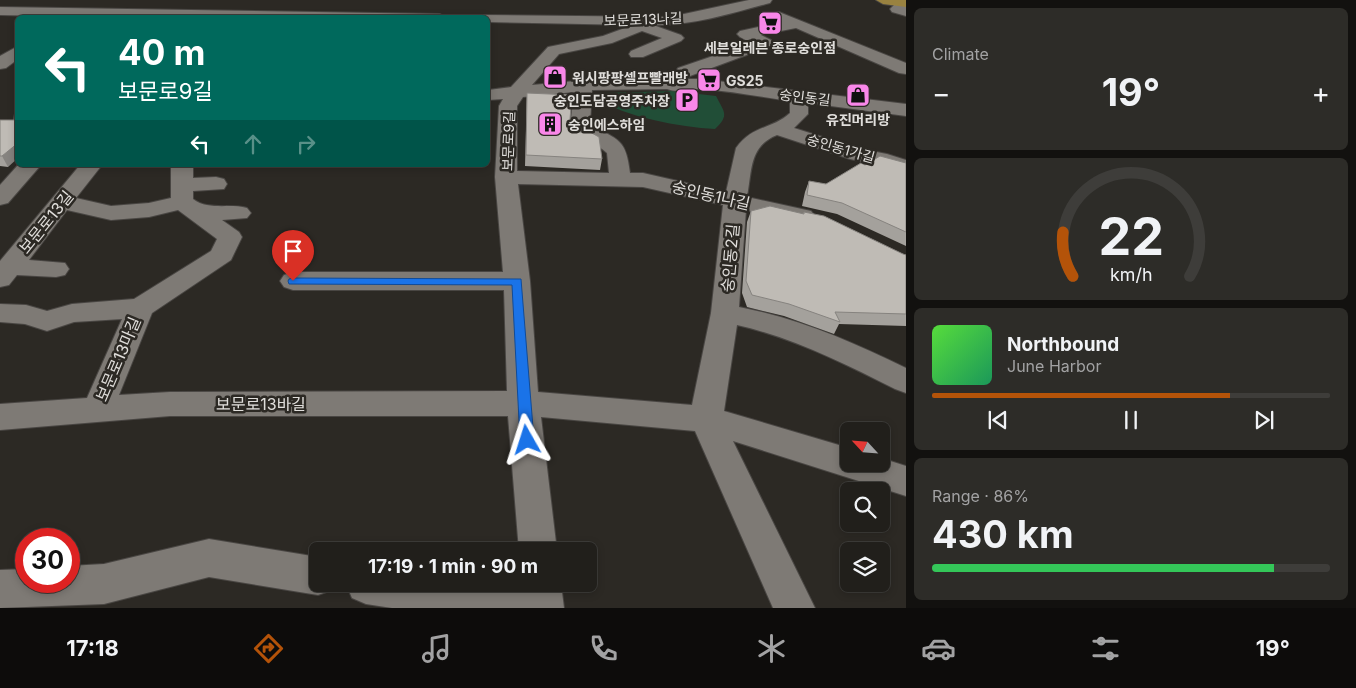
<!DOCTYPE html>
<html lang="en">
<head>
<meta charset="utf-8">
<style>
  body { margin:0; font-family:Inter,"Noto Sans KR",sans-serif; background:#2d2c28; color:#f1f3f6; height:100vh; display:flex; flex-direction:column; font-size:19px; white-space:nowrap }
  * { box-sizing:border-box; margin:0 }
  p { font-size:16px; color:#a2a2a3 }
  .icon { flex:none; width:28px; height:28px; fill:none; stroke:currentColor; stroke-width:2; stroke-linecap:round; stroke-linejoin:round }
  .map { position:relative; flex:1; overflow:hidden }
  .side { display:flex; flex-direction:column; gap:8px; padding:8px; background:#12110f; width:450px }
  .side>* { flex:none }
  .hud { position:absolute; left:15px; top:15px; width:475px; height:152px; border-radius:8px; box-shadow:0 2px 8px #0003,0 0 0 1px #3e3d3a; background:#00695c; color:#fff; overflow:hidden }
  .needle { width:32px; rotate:296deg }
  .controls { position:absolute; left:840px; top:422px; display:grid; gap:10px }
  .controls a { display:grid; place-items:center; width:50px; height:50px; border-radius:8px; background:#211f1b; box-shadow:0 2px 8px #0003,0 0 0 1px #3e3d3a; font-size:25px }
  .speed { position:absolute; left:15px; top:528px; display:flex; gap:10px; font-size:25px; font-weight:700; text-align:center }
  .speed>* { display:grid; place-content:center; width:65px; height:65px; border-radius:50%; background:#211f1b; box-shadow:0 2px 8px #0003,0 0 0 1px #3e3d3a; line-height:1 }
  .speed .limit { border:8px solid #d22; background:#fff; color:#111 }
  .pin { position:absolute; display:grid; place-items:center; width:42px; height:42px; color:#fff; margin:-51px -21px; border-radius:50% 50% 50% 0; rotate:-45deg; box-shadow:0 0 5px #0007 }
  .pin .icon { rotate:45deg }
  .me { position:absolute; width:55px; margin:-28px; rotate:354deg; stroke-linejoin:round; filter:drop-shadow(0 0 4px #0008) }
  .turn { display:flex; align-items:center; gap:18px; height:105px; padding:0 20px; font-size:22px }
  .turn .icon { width:65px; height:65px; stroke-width:2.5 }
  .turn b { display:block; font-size:35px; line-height:42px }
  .lanes { display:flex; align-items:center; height:48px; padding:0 20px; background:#0003; justify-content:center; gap:25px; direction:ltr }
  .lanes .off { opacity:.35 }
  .big { font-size:38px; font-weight:700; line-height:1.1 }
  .side .card { flex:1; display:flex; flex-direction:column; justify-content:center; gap:8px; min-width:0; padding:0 18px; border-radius:8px; background:#2d2c28 }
  .side .dial { align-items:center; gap:0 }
  .dial svg { height:130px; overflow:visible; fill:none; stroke:#3e3d3a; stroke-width:7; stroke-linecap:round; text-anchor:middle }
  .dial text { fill:#f1f3f6; stroke:none }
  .song { display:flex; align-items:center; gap:15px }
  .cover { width:60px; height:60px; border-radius:8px; background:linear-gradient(135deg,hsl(110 70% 55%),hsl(150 70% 35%)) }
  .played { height:5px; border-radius:2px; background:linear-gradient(90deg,#b45309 75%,#3e3d3a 75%) }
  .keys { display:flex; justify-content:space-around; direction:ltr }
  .heat { display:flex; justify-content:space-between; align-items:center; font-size:28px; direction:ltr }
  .charge { height:8px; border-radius:4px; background:linear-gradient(90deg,#34c759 86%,#3e3d3a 0) }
  .trip { position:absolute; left:309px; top:542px; width:288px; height:50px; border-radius:8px; background:#211f1b; box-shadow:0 2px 8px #0003,0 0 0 1px #3e3d3a; font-weight:700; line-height:50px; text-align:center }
  .tabs { display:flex; height:80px; justify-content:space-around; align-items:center; background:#0d0c0b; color:#a2a2a3 }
  .tabs .icon { width:35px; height:35px }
  .tabs .current { color:#b45309 }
  .tabs b { font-size:22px; color:#f1f3f6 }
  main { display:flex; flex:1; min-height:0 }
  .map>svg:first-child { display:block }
</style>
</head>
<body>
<main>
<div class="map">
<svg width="906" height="608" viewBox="0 0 906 608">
  <rect width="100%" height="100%" fill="#2c2924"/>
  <path fill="#214e37" d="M673,91L716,96C724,112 730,115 715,129C679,127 627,117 596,99V96L603,93Z"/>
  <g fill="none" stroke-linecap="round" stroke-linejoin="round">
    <g stroke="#494643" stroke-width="2">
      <g id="minor">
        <path d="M749,0H772L770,3C732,13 693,26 653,25L681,35L684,38L681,41L643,57H631L629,54L631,51L662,38L642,31L612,43L559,54L532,85L597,79H670L678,68L751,43L740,37L737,34L740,31L782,22L772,16L774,13L779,12L906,63V74L899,73L796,28L761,35L771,40L773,43L771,46L690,76L688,79H701L906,104V116L808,103V114L794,128L861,149L887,154L906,160V173L882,166L850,159L777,135C749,146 752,171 747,197L811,211L815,216L811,221L803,223L746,210L739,307C800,319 850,341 906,368V393L895,389C843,363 794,338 737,325L724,411L849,448V464H881V458L906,466V496L733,441L815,608H773L695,431L541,417L557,551H519L508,416H170L0,430V404L87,398L122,319L74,322L47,331L25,324L0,322V304L26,305L47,311L72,304L134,299L211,251L217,239L178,210L149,217L111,220L67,210L29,260L65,263L69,269L65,275L56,277L17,275L9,285L0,287V261L80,165H102L76,198L111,206L149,203L171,198V165H193V178L216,177L224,179L227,184L224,189L193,191V199C209,211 229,203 247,208L251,213L247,218L222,220L239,232L242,237L231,260L152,313L119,395L170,392L507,391L504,290H293L284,287L280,281L284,275L293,272H503L495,177L499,106L503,99L488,100V90L511,87L548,47L603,36L633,25L488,22V18H481L483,15L670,17ZM667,89C677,93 690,89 701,89C731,91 761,97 790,101V113C773,129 752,125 736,148L726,192L643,173H630C626,139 619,140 590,125L592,90ZM574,92L570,128C578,139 597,143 607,153L609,173L517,171V106L523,97ZM518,184L643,187L723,205L711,313L692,405L538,392L530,281Z"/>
        <polygon points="899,0 906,0 906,16 892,12 890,9"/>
        <polygon points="0,7 440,14 447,18 139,18 0,15"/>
        <polygon points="18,46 18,59 6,68 0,69 0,56"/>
        <polygon points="18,165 41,165 8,203 0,205 0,185"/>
        <polygon points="209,539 318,557 318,584 335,584 332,590 318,595 209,577 104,604 0,608 0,570 26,569 26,581 69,581 69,566 104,564"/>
        <polygon points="346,584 493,584 521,589 521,584 561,584 564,608 392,608 366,604 352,598"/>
      </g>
    </g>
    <g stroke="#494643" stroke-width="2">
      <polygon id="major" points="876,0 906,0 906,7 883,4"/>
    </g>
    <use href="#minor" fill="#7e7a75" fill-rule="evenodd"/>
    <use href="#major" fill="#998240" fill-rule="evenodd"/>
  </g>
  <g fill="#a4a19c">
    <polygon points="527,93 570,119 579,132 602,159 600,170 525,166"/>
    <polygon points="18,105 8,167 0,166 0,120 14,120"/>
    <polygon points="906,163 906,246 837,214 802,206 805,192 809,181 826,184 865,165"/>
    <polygon points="751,211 803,214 804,212 903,254 906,255 906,326 839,324 834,334 784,316 747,307 742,293 747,222"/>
  </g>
  <polygon fill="#86837f" points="18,143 18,158 8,167 2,156"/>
  <g fill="#bfbbb5" stroke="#86837f">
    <polygon points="527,93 572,95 570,119 578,126 579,132 590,132 599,137 602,159 526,155"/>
    <polygon points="18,105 18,143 2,156 0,156 0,120 14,120 15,107"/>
    <polygon points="880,156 906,163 906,232 842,203 807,195 809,181 826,184 861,163 865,165"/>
    <polygon points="770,206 804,214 804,212 824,216 903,254 906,255 906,314 835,312 840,322 789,304 752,295 746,281 751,211"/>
  </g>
  <polygon fill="#1a73e8" stroke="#114b97" points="293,278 521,279 534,440 532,444 527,446 522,444 520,440 512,285 289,284 288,281 289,279"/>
  <defs>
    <g id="supermarket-square" transform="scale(1.25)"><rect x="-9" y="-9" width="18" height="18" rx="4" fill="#f987e9" stroke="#2c2924"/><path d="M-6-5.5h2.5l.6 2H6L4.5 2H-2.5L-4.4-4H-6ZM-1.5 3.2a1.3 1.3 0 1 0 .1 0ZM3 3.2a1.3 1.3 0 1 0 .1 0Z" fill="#111"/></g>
    <g id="shop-square" transform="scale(1.25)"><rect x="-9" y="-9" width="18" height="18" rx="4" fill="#f987e9" stroke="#2c2924"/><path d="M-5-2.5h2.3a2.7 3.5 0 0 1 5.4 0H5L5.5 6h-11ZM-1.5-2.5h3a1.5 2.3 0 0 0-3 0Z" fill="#111"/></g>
    <g id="parking-square" transform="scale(1.25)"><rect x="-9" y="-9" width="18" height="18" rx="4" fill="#f987e9" stroke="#2c2924"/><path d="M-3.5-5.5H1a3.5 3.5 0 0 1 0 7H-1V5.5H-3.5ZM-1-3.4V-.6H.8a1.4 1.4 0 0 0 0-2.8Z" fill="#111"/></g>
    <g id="building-square" transform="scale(1.25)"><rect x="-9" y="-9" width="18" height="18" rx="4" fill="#f987e9" stroke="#2c2924"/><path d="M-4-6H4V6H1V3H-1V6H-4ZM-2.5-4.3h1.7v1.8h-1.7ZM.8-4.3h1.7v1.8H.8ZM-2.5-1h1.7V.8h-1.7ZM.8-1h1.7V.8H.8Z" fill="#111"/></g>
  </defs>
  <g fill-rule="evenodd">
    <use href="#supermarket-square" x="770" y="23"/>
    <use href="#shop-square" x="555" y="77"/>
    <use href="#supermarket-square" x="709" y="80"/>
    <use href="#shop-square" x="858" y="95"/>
    <use href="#parking-square" x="687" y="100"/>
    <use href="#building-square" x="550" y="124"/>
  </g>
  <g text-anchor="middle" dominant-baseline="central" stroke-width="5" stroke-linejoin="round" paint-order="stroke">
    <g font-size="14" fill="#e0dedb" stroke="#2c2924">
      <text transform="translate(643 19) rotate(-2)">보문로13나길</text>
      <text transform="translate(805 97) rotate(7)">숭인동길</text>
      <text transform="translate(508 141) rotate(-88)">보문로9길</text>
      <text transform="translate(841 148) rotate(16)">숭인동1가길</text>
    </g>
    <g font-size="14" font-weight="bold" fill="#e0dedb" stroke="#2c2924" text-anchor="start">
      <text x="770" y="47" text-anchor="middle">세븐일레븐 종로숭인점</text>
      <text x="572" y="77">워시팡팡셀프빨래방</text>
      <text x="726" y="80">GS25</text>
      <text x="670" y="100" text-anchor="end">숭인도담공영주차장</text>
      <text x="858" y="119" text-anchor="middle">유진머리방</text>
      <text x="568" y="124">숭인에스하임</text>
    </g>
    <g font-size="16" fill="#e0dedb" stroke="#2c2924">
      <text transform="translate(711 195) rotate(13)">숭인동1나길</text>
      <text transform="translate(46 222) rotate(-51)">보문로13길</text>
      <text transform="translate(730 258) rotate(-85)">숭인동2길</text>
      <text transform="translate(118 359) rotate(-67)">보문로13마길</text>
      <text x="261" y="404">보문로13바길</text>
    </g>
  </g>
</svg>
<div class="controls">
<a><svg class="needle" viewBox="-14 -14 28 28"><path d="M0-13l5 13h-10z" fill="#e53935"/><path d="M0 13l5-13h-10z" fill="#a2a2a3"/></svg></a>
<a><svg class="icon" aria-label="search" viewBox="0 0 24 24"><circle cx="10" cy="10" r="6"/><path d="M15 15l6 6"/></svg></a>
<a><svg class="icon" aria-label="layers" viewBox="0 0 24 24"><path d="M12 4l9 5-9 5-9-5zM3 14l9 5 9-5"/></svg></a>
</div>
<div class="speed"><div class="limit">30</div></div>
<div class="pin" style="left:293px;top:281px;background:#d93025"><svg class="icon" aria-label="arrive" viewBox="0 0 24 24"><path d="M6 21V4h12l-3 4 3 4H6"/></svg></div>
<svg class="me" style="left:527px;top:440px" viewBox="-20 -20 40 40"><path d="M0-17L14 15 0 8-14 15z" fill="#1a73e8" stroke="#fff" stroke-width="4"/></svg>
<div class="trip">17:19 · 1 min · 90 m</div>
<div class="hud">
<div class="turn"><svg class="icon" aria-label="left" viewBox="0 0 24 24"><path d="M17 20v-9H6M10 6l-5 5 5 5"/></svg><div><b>40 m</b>보문로9길</div></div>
<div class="lanes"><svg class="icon" aria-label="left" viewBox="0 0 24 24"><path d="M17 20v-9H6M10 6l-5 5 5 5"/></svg><svg class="icon off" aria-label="ahead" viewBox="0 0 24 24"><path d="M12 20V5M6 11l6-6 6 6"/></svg><svg class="icon off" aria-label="right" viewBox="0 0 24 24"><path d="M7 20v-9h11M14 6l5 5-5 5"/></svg></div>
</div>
</div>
<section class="side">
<div class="card"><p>Climate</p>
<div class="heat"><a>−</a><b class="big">19°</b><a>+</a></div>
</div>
<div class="card dial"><svg viewBox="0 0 100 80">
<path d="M14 69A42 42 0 1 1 86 69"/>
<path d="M14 69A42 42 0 0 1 8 42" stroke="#b45309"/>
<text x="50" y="56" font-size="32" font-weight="700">22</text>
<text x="50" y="72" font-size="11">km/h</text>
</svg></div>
<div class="card">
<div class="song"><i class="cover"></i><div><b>Northbound</b><p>June Harbor</p></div></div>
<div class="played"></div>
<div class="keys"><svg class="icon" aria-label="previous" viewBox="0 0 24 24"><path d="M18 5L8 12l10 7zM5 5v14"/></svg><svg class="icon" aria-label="pause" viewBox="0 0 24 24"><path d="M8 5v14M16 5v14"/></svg><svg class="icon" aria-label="next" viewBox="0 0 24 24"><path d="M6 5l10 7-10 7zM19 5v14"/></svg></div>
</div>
<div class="card"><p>Range · 86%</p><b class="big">430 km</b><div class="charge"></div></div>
</section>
</main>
<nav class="tabs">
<b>17:18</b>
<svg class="icon current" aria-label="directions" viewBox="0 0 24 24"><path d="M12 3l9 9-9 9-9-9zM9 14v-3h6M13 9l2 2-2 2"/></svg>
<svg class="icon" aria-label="music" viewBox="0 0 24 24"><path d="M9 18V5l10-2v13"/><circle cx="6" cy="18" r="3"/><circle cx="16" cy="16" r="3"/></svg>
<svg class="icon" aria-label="phone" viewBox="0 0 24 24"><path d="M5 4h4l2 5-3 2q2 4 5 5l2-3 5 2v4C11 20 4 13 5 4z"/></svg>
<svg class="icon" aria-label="climate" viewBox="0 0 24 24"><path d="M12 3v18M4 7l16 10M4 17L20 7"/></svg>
<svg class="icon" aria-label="car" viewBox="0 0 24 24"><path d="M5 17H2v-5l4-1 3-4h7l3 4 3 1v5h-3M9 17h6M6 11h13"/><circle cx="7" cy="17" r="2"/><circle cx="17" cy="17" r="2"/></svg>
<svg class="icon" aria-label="filters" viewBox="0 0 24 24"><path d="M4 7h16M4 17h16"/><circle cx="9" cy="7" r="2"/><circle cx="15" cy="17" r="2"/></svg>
<b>19°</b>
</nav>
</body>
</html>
